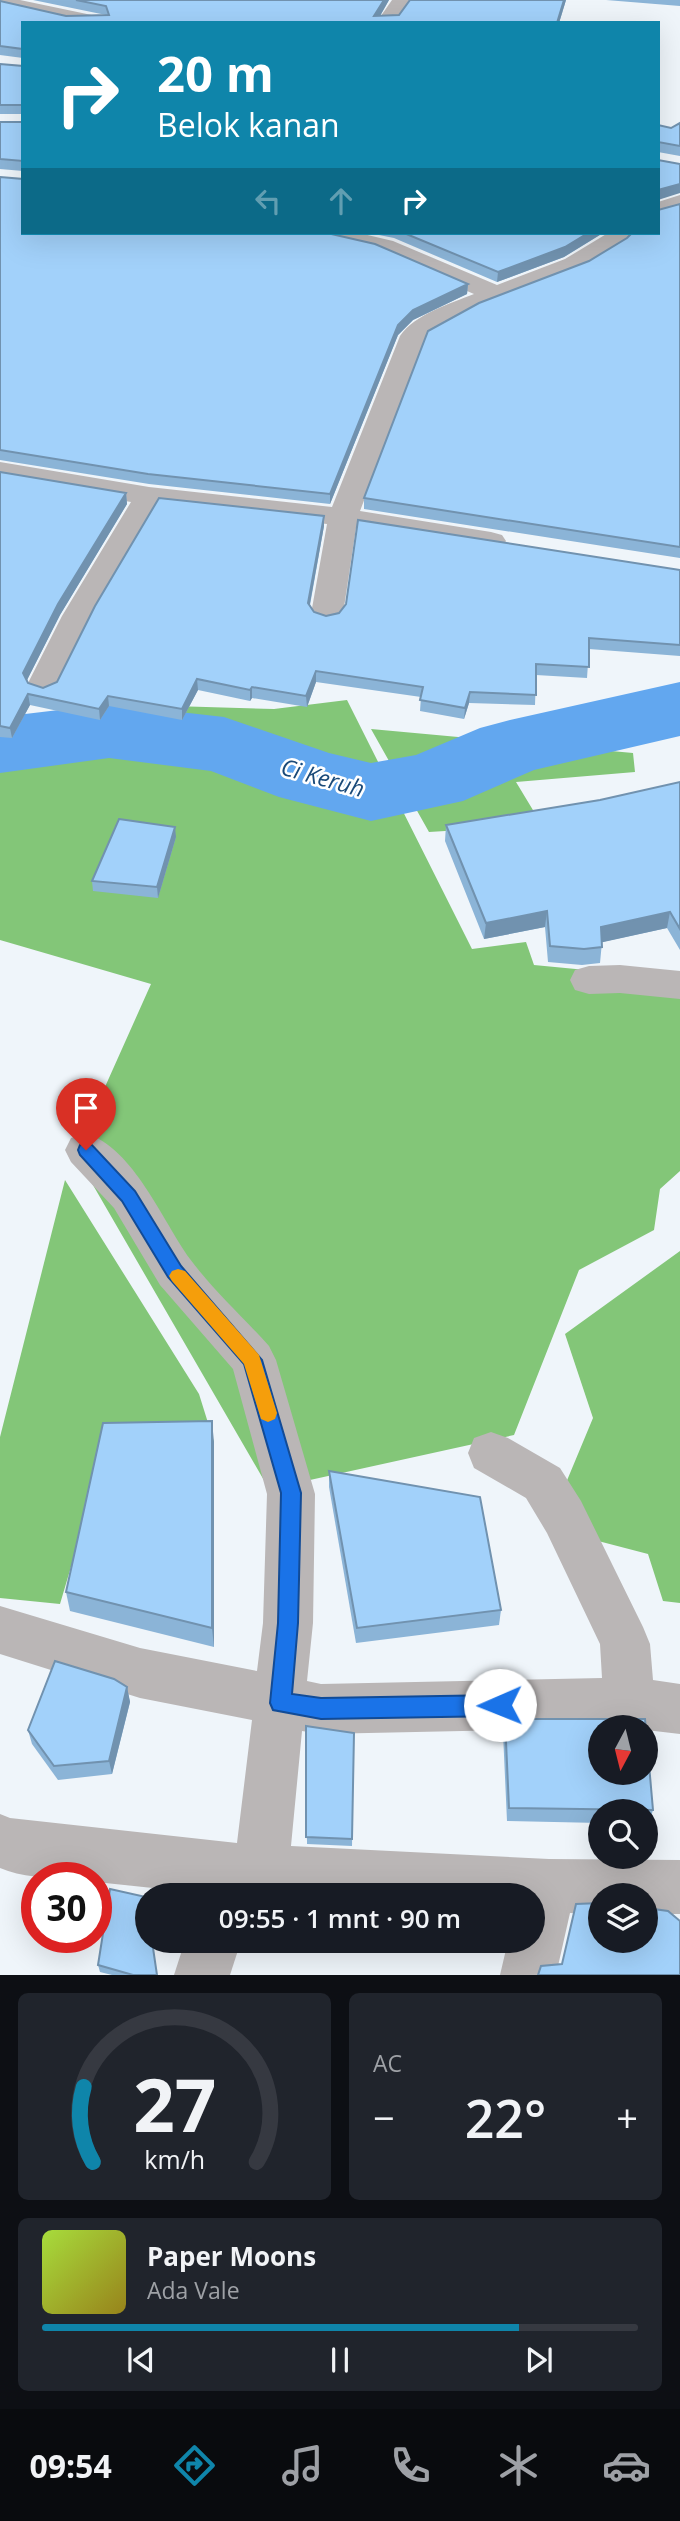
<!DOCTYPE html>
<html lang="id">
<head>
<meta charset="utf-8">
<style>
  body { margin:0; font-family:"Open Sans",sans-serif; background:#20242c; color:#f1f3f6; height:100vh; display:flex; flex-direction:column; font-size:26px; white-space:nowrap }
  * { box-sizing:border-box; margin:0 }
  p { font-size:23px; color:#9ea1a6 }
  .icon { flex:none; width:38px; height:38px; fill:none; stroke:currentColor; stroke-width:2; stroke-linecap:round; stroke-linejoin:round }
  .map { position:relative; height:1975px; overflow:hidden }
  .side { display:flex; flex-direction:column; gap:18px; padding:18px; background:#0d0f14; flex:1 }
  .side>* { flex:none }
  .hud { position:absolute; left:21px; top:21px; width:639px; height:214px; border-radius:0px; box-shadow:0 7px 28px #0002; background:#0f85aa; color:#fff; overflow:hidden }
  .needle { width:46px; rotate:187deg }
  .fabs { position:absolute; left:588px; top:1715px; display:grid; gap:14px }
  .fabs a { display:grid; place-items:center; width:70px; height:70px; border-radius:50%; background:#171b24; box-shadow:0 7px 28px #0002; font-size:35px }
  .speed { position:absolute; left:21px; top:1862px; display:flex; gap:14px; font-size:35px; font-weight:700; text-align:center }
  .speed>* { display:grid; place-content:center; width:91px; height:91px; border-radius:50%; background:#171b24; box-shadow:0 7px 28px #0002; line-height:1 }
  .speed .limit { border:10px solid #d22; background:#fff; color:#111 }
  .pin { position:absolute; display:grid; place-items:center; width:60px; height:60px; color:#fff; margin:-72px -30px; border-radius:50% 50% 50% 0; rotate:-45deg; box-shadow:0 0 7px #0007 }
  .pin .icon { rotate:45deg }
  .me { position:absolute; width:77px; margin:-38px; rotate:269deg; stroke-linejoin:round; filter:drop-shadow(0 0 5px #0008) }
  .turn { display:flex; align-items:center; gap:24px; height:147px; padding:0 21px; font-size:32px }
  .turn .icon { width:91px; height:91px; stroke-width:2.5 }
  .turn b { display:block; font-size:49px; line-height:60px }
  .lanes { display:flex; align-items:center; height:66px; padding:0 21px; background:#0003; justify-content:center; gap:35px; direction:ltr }
  .lanes .off { opacity:.35 }
  .big { font-size:52px; font-weight:600; line-height:1.1 }
  .side .widget { flex:1; display:flex; flex-direction:column; justify-content:center; gap:10px; min-width:0; padding:0 24px; border-radius:10px; background:#20242c }
  .side .dial { align-items:center; gap:0 }
  .dial svg { height:182px; overflow:visible; fill:none; stroke:#363941; stroke-width:7; stroke-linecap:round; text-anchor:middle }
  .dial text { fill:#f1f3f6; stroke:none }
  .song { display:flex; align-items:center; gap:21px }
  .cover { width:84px; height:84px; border-radius:10px; background:linear-gradient(135deg,hsl(80 70% 55%),hsl(50 70% 35%)) }
  .played { height:7px; border-radius:4px; background:linear-gradient(90deg,#0f85aa 80%,#363941 80%) }
  .keys { display:flex; justify-content:space-around; direction:ltr }
  .heat { display:flex; justify-content:space-between; align-items:center; font-size:38px; direction:ltr }
  .side .tiles { flex:1; display:grid; gap:18px; grid-template-columns:1fr 1fr }
  .widget:last-child { grid-column:span 2 }
  .trip { position:absolute; left:135px; top:1883px; width:410px; height:70px; border-radius:35px; background:#171b24; box-shadow:0 7px 28px #0002; font-weight:600; line-height:70px; text-align:center }
  .tab-bar { display:flex; height:112px; justify-content:space-around; align-items:center; background:#090b0e; color:#9ea1a6 }
  .tab-bar .icon { width:49px; height:49px }
  .tab-bar .selected { color:#0f85aa }
  .tab-bar b { font-size:32px; color:#f1f3f6 }
  .map>svg:first-child { display:block }
</style>
</head>
<body>
<div class="map">
<svg width="680" height="1975" viewBox="0 0 680 1975">
  <rect width="100%" height="100%" fill="#eff5fa"/>
  <g fill="#83c678">
    <polygon points="347,700 472,949 526,942 534,965 680,979 680,1171 660,1189 654,1230 579,1270 514,1435 269,1489 75,1154 151,984 0,940 0,745 14,743 139,705 274,709"/>
    <polygon points="371,729 633,753 635,772 516,782 542,825 429,832"/>
    <polygon points="65,1180 199,1394 214,1442 112,1428 60,1604 0,1598 0,1437"/>
    <polygon points="680,1251 680,1603 663,1601 648,1554 579,1536 563,1490 593,1418 565,1334"/>
  </g>
  <g fill="none" stroke-linecap="round" stroke-linejoin="round">
    <polygon fill="#62a7ef" fill-rule="evenodd" points="680,682 680,736 534,770 463,801 371,821 279,797 211,771 109,758 0,773 0,717 109,704 224,717 329,753 371,763 416,755 480,728 510,720"/>
    <g fill="#bab6b6" fill-rule="evenodd">
      <polygon points="0,0 20,0 106,18 108,23 67,23 0,8"/>
      <polygon points="392,0 413,0 397,23 376,23"/>
      <polygon points="680,195 680,211 658,218 658,202"/>
      <path d="M315,233H359L393,241L497,285L565,259L608,233H637C612,269 518,294 477,311C459,319 442,329 425,340L360,511L491,532L502,535L506,541L502,547L491,550L356,528L343,614L338,621L327,624L316,621L311,614L327,524L158,506L94,616L56,692L44,696L32,692L27,685L62,616L131,502L0,480V462L149,487L332,507L400,336C414,315 451,303 474,294L376,252L318,238Z"/>
      <polygon points="620,965 680,971 680,999 620,993 589,994 575,990 570,980 575,970 589,966"/>
      <path d="M86,1133C134,1149 162,1220 190,1259C213,1290 243,1317 269,1346L276,1360L315,1494L313,1623L307,1681L321,1684L602,1678L600,1644L547,1533L526,1498L474,1468L468,1453L474,1438L491,1432L508,1438L560,1468L581,1501L643,1627L650,1644L653,1680L680,1684V1734L646,1730V1727L321,1734L302,1731L291,1846L549,1859L680,1860V1914H646V1895H600V1914L570,1913L556,1975H500L508,1941H532V1895H219L96,1882V1878C66,1878 28,1880 0,1868V1814L10,1818L237,1843L252,1720L140,1698L0,1654V1606L140,1648L257,1671L263,1623L267,1494L233,1369L160,1285L114,1208L71,1162L65,1150L71,1138Z"/>
      <polygon points="185,1941 241,1941 230,1975 174,1975"/>
    </g>
  </g>
  <g fill="#8bb4d7">
    <polygon points="33,0 389,0 380,16 399,15 566,0 559,23 23,23 23,58 0,55 0,1 66,16 106,15"/>
    <polygon points="606,0 680,0 680,6"/>
    <polygon points="0,64 23,66 23,114 0,114"/>
    <polygon points="0,122 23,122 23,171 0,169"/>
    <polygon points="680,123 680,156 658,152 658,125 671,128"/>
    <polygon points="0,177 468,284 467,294 413,320 398,335 330,504 149,484 0,460"/>
    <polygon points="680,204 680,558 364,509 364,498 589,261"/>
    <polygon points="369,233 603,233 564,257 497,282 394,238"/>
    <polygon points="0,472 126,493 127,504 60,615 27,680 28,683 43,688 57,682 324,526 310,605 314,612 326,616 680,570 680,656 589,649 587,678 536,675 535,705 469,703 464,719 420,711 421,697 316,682 307,707 252,698 250,701 198,690 182,720 109,706 100,720 30,705 12,738 0,737"/>
    <polygon points="680,782 680,950 667,928 602,942 600,963 582,965 548,962 545,927 484,939 445,841 446,825 600,800"/>
    <polygon points="176,837 158,898 93,891 92,881"/>
    <polygon points="214,1442 214,1647 70,1611 66,1592"/>
    <polygon points="329,1471 501,1610 499,1625 356,1643 329,1487"/>
    <polygon points="127,1687 130,1702 112,1774 58,1780 32,1744 28,1730"/>
    <polygon points="505,1719 653,1810 649,1823 646,1823 646,1811 600,1811 600,1823 507,1821 503,1733"/>
    <polygon points="306,1726 354,1733 352,1846 307,1844"/>
    <polygon points="98,1965 157,1975 112,1975 100,1972"/>
  </g>
  <g fill="#7192af">
    <polygon points="384,0 389,0 376,23 374,16"/>
    <polygon points="564,0 566,0 559,23 557,23"/>
    <polygon points="680,184 680,193 658,200 658,190"/>
    <polygon points="588,233 603,233 564,257 497,282 498,272"/>
    <polygon points="468,284 467,294 413,320 398,335 330,504 330,494 398,325 413,310"/>
    <polygon points="126,493 127,504 60,615 25,684 23,673 58,604"/>
    <polygon points="324,516 324,526 308,614 308,603"/>
    <polygon points="316,671 316,682 307,707 306,696"/>
    <polygon points="197,679 198,690 182,720 182,709"/>
    <polygon points="252,687 252,698 250,701 250,690"/>
    <polygon points="470,692 469,703 464,719 465,708"/>
    <polygon points="28,694 30,705 12,738 10,728"/>
    <polygon points="108,696 109,706 100,720 99,709"/>
    <polygon points="175,827 176,837 158,898 157,887"/>
    <polygon points="547,911 545,927 484,939 486,923"/>
    <polygon points="670,912 667,928 599,943 601,927"/>
    <polygon points="212,1421 214,1442 214,1647 212,1628"/>
    <polygon points="127,1687 130,1702 112,1774 109,1761"/>
  </g>
  <g fill="#a2d1fa" stroke="#7192af" stroke-width="2" fill-rule="evenodd">
    <polygon points="76,0 384,0 374,16 399,15 410,0 564,0 557,23 23,23 23,49 0,46 0,1 66,16 109,15 106,6"/>
    <polygon points="0,64 23,66 23,105 0,105"/>
    <polygon points="0,122 23,122 23,161 0,159"/>
    <polygon points="680,123 680,146 658,142 658,125 671,128"/>
    <polygon points="658,160 680,164 680,184 658,190"/>
    <polygon points="0,177 23,179 23,233 327,233 375,244 468,284 413,310 398,325 330,494 148,474 0,450"/>
    <polygon points="680,204 680,547 364,498 428,331 479,303 589,261 627,238 632,233 658,233 658,210"/>
    <polygon points="404,233 588,233 565,247 498,272"/>
    <polygon points="0,472 126,493 58,604 23,673 28,683 43,688 57,682 95,606 159,498 324,516 308,603 314,612 326,616 339,613 346,604 358,520 680,570 680,645 589,638 589,667 536,664 536,695 470,692 465,708 420,700 423,687 316,671 306,696 252,687 250,690 197,679 182,709 108,696 99,709 28,694 10,728 0,726"/>
    <polygon points="680,782 680,929 670,912 601,927 602,947 584,949 550,946 547,911 486,923 446,825 600,800"/>
    <polygon points="119,819 175,827 157,887 92,881"/>
    <polygon points="212,1421 212,1628 66,1592 103,1423"/>
    <polygon points="329,1471 480,1497 501,1610 357,1628"/>
    <polygon points="55,1661 114,1679 127,1687 109,1761 54,1766 28,1730"/>
    <path d="M505,1719H645L653,1810L509,1808ZM600,1727H646V1773H600Z"/>
    <polygon points="306,1726 354,1733 352,1839 306,1837"/>
    <polygon points="110,1889 146,1897 147,1904 147,1941 152,1941 157,1975 133,1975 98,1965"/>
    <polygon points="600,1903 600,1941 646,1941 646,1908 668,1911 680,1921 680,1975 538,1975 541,1966 562,1964 576,1904"/>
  </g>
  <polygon fill="#1a73e8" stroke="#114b97" stroke-width="2" points="86,1143 92,1145 135,1191 181,1266 262,1360 301,1493 298,1623 292,1694 321,1698 500,1695 508,1698 511,1705 508,1712 500,1716 321,1719 273,1710 270,1703 278,1623 281,1493 244,1364 168,1277 122,1201 80,1155 78,1150 80,1145"/>
  <polygon fill="#f59e0b" points="178,1269 185,1271 259,1355 277,1413 275,1419 268,1422 261,1419 244,1364 172,1281 169,1276 172,1271"/>
  <g text-anchor="middle" dominant-baseline="central" stroke-width="5" stroke-linejoin="round" paint-order="stroke">
    <g font-size="23" font-style="italic" fill="#1a4a79" stroke="#fff">
      <text transform="translate(323 777) rotate(16)">Ci Keruh</text>
    </g>
  </g>
</svg>
<div class="fabs">
<a><svg class="needle" viewBox="-14 -14 28 28"><path d="M0-13l5 13h-10z" fill="#e53935"/><path d="M0 13l5-13h-10z" fill="#9ea1a6"/></svg></a>
<a><svg class="icon" aria-label="search" viewBox="0 0 24 24"><circle cx="10" cy="10" r="6"/><path d="M15 15l6 6"/></svg></a>
<a><svg class="icon" aria-label="layers" viewBox="0 0 24 24"><path d="M12 4l9 5-9 5-9-5zM3 14l9 5 9-5"/></svg></a>
</div>
<div class="speed"><div class="limit">30</div></div>
<div class="pin" style="left:86px;top:1150px;background:#d93025"><svg class="icon" aria-label="arrive" viewBox="0 0 24 24"><path d="M6 21V4h12l-3 4 3 4H6"/></svg></div>
<svg class="me" style="left:500px;top:1705px" viewBox="-20 -20 40 40"><circle r="19" fill="#fff"/><path d="M0-13L10 11 0 6-10 11z" fill="#1a73e8"/></svg>
<div class="trip">09:55 · 1 mnt · 90 m</div>
<div class="hud">
<div class="turn"><svg class="icon" aria-label="right" viewBox="0 0 24 24"><path d="M7 20v-9h11M14 6l5 5-5 5"/></svg><div><b>20 m</b>Belok kanan</div></div>
<div class="lanes"><svg class="icon off" aria-label="left" viewBox="0 0 24 24"><path d="M17 20v-9H6M10 6l-5 5 5 5"/></svg><svg class="icon off" aria-label="ahead" viewBox="0 0 24 24"><path d="M12 20V5M6 11l6-6 6 6"/></svg><svg class="icon" aria-label="right" viewBox="0 0 24 24"><path d="M7 20v-9h11M14 6l5 5-5 5"/></svg></div>
</div>
</div>
<section class="side">
<div class="tiles">
<div class="widget dial"><svg viewBox="0 0 100 80">
<path d="M14 69A42 42 0 1 1 86 69"/>
<path d="M14 69A42 42 0 0 1 10 36" stroke="#0f85aa"/>
<text x="50" y="56" font-size="32" font-weight="700">27</text>
<text x="50" y="72" font-size="11">km/h</text>
</svg></div>
<div class="widget"><p>AC</p>
<div class="heat"><a>−</a><b class="big">22°</b><a>+</a></div>
</div>
<div class="widget">
<div class="song"><i class="cover"></i><div><b>Paper Moons</b><p>Ada Vale</p></div></div>
<div class="played"></div>
<div class="keys"><svg class="icon" aria-label="previous" viewBox="0 0 24 24"><path d="M18 5L8 12l10 7zM5 5v14"/></svg><svg class="icon" aria-label="pause" viewBox="0 0 24 24"><path d="M8 5v14M16 5v14"/></svg><svg class="icon" aria-label="next" viewBox="0 0 24 24"><path d="M6 5l10 7-10 7zM19 5v14"/></svg></div>
</div>
</div>
</section>
<nav class="tab-bar">
<b>09:54</b>
<svg class="icon selected" aria-label="directions" viewBox="0 0 24 24"><path d="M12 3l9 9-9 9-9-9zM9 14v-3h6M13 9l2 2-2 2"/></svg>
<svg class="icon" aria-label="music" viewBox="0 0 24 24"><path d="M9 18V5l10-2v13"/><circle cx="6" cy="18" r="3"/><circle cx="16" cy="16" r="3"/></svg>
<svg class="icon" aria-label="phone" viewBox="0 0 24 24"><path d="M5 4h4l2 5-3 2q2 4 5 5l2-3 5 2v4C11 20 4 13 5 4z"/></svg>
<svg class="icon" aria-label="climate" viewBox="0 0 24 24"><path d="M12 3v18M4 7l16 10M4 17L20 7"/></svg>
<svg class="icon" aria-label="car" viewBox="0 0 24 24"><path d="M5 17H2v-5l4-1 3-4h7l3 4 3 1v5h-3M9 17h6M6 11h13"/><circle cx="7" cy="17" r="2"/><circle cx="17" cy="17" r="2"/></svg>
</nav>
</body>
</html>
